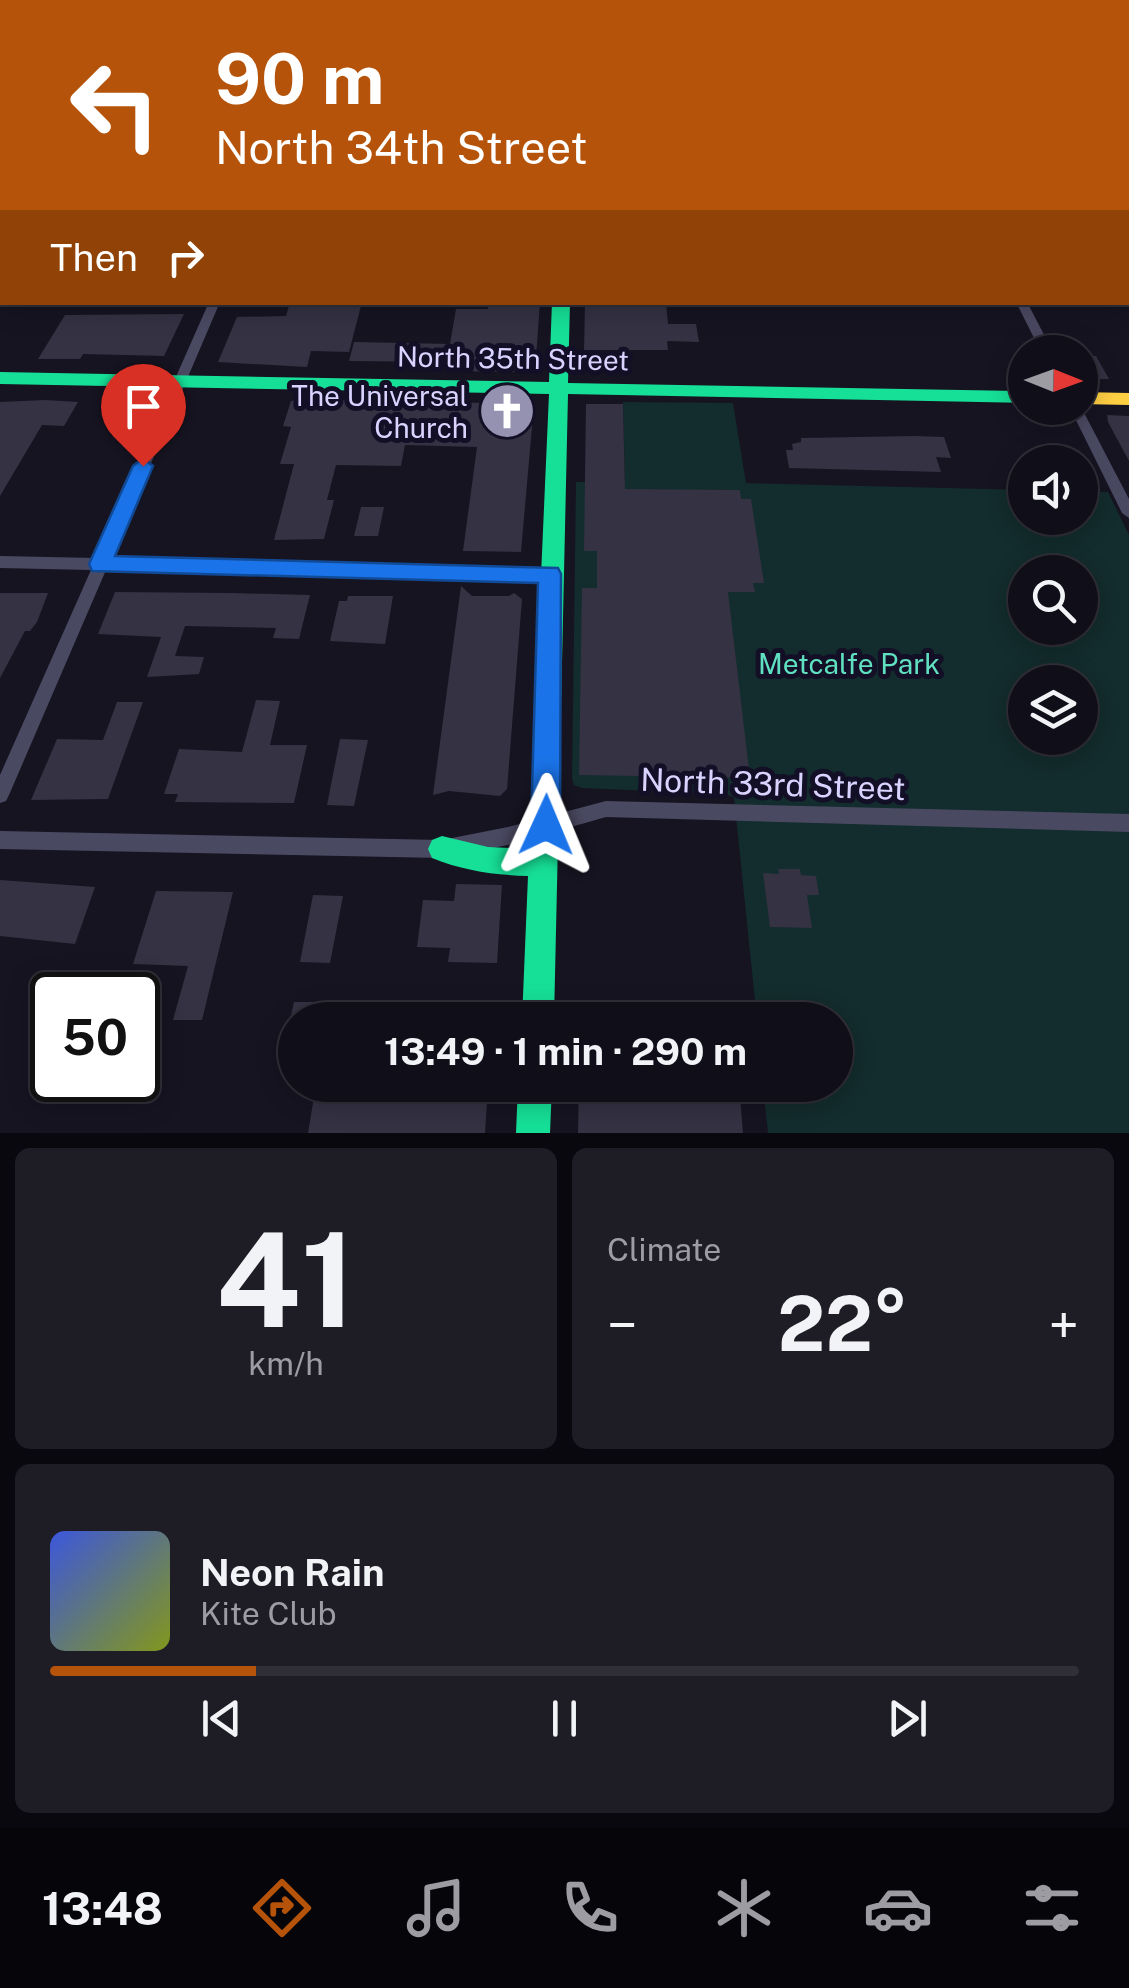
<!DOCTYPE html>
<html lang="en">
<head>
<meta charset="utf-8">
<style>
  body { margin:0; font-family:"Public Sans",sans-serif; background:#1e1d26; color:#f1f3f6; height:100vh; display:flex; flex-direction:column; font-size:38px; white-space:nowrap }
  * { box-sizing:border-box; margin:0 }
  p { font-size:32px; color:#9c9ca2 }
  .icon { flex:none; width:55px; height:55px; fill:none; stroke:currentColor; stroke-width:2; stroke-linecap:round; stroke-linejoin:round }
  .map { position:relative; height:1133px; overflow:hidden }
  .drawer { display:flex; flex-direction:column; gap:15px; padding:15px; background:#09080e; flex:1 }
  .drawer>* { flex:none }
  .guide { position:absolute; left:0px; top:0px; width:1130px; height:305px; box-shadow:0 5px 25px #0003,0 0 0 2px #302f38; background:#b45309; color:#fff; overflow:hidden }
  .needle { width:65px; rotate:91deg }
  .buttons { position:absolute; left:1008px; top:335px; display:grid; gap:20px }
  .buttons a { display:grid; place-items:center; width:90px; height:90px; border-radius:50%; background:#100f19; box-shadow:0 5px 25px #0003,0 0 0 2px #302f38; font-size:50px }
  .speed { position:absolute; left:30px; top:972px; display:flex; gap:20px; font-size:50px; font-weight:700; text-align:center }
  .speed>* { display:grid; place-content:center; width:130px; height:130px; border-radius:50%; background:#100f19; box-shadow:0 5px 25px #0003,0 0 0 2px #302f38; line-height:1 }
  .speed .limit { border:5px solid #111; border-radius:15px; background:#fff; color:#111 }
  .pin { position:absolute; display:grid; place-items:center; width:85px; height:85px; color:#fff; margin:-102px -42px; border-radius:50% 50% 50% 0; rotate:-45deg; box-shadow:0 0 10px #0007 }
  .pin .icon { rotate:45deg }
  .me { position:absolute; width:110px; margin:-55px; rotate:1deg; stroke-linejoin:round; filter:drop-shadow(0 0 8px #0008) }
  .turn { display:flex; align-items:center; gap:35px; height:210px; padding:0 50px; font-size:45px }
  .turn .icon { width:130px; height:130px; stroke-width:2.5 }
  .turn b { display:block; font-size:70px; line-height:85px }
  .then { display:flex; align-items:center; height:95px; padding:0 50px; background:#0003; gap:20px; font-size:38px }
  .big { font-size:75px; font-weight:700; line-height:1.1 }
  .drawer .widget { flex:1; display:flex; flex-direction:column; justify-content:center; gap:15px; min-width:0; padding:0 35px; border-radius:15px; background:#1e1d26 }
  .drawer .dial { align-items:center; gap:0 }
  .dial b { font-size:130px; line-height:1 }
  .song { display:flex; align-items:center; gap:30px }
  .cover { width:120px; height:120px; border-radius:15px; background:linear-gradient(135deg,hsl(230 70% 55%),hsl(70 70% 35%)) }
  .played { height:10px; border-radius:5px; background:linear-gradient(90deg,#b45309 20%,#302f38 20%) }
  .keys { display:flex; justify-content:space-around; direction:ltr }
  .heat { display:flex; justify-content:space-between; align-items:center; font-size:55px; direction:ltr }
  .drawer .tiles { flex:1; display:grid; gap:15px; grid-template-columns:1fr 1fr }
  .widget:last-child { grid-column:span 2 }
  .trip { position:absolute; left:278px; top:1002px; width:575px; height:100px; border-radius:50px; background:#100f19; box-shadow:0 5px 25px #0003,0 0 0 2px #302f38; font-weight:700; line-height:100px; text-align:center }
  .tab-bar { display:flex; height:160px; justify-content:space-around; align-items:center; background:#06060a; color:#9c9ca2 }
  .tab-bar .icon { width:70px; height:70px }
  .tab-bar .current { color:#b45309 }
  .tab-bar b { font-size:45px; color:#f1f3f6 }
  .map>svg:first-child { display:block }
</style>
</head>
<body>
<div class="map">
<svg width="1129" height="1133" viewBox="0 0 1129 1133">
  <rect width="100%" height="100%" fill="#161421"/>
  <path fill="#132c2d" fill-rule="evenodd" d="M623,402L733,403L746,483L1025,490V518H1080V492H1108L1129,535V1133H768L763,1085H835V1020H757L734,797L725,794L582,788L574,785L572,779L576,482H625ZM1025,572H1080V628H1025ZM1025,682H1080V738H1025Z"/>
  <g fill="#343243">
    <polygon points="290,302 362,302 349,352 311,351 307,367 218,362 237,317 286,316"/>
    <polygon points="488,302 540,302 535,372 446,371 447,362 349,361 354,342 450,344 456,309 488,309"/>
    <polygon points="585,302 666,302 668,324 696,324 699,342 667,341 668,350 584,350"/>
    <polygon points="184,314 164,356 83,354 80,359 38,359 65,315"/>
    <polygon points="1080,355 1096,356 1109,379 1090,379"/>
    <polygon points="305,399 534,404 521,552 463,551 477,447 405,445 401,466 336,465 327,500 334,500 324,539 274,540 294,464 280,464 291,427 283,426 291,401"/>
    <polygon points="45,400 78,402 64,426 42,425 0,496 0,402"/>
    <polygon points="586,404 623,404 625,489 740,490 741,499 751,499 764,583 753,583 755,592 728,592 750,778 579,775 582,588 597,588 597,551 584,551"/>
    <polygon points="1107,415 1129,416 1129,461 1108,422"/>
    <polygon points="915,436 944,437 951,458 936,457 941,472 789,468 786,450 793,450 792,444 801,442 801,438"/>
    <polygon points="361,507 384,507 378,536 354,536"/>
    <polygon points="461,586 472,596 509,596 514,593 522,599 507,789 500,796 449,791 433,795"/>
    <polygon points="115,592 230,593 310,595 299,639 273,638 276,628 185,626 175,656 204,657 199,674 147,677 161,637 98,634"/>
    <polygon points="0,593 48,593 37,622 30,631 25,631 0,678"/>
    <polygon points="348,596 393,596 385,644 330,641 339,601 347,601"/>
    <polygon points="256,700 280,701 270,745 307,745 294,803 175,802 178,794 164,794 179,749 242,752"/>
    <polygon points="117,702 143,702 108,799 31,800 57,739 103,740"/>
    <polygon points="340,739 368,740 354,806 327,805"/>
    <polygon points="778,869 800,869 801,875 816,876 819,895 807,895 812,928 770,927 763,873 779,874"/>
    <polygon points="0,880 95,887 75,944 0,936"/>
    <polygon points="456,884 502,885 497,963 448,962 450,948 417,947 423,900 454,901"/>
    <polygon points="156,891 233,892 202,1020 173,1020 188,966 133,964"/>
    <polygon points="313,895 343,896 330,963 300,962"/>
    <polygon points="294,1002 320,1002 317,1020 290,1020"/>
    <polygon points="316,1085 488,1087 485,1133 308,1133"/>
    <polygon points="579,1085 739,1085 743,1133 578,1133"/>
  </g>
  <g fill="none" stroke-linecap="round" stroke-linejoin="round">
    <g fill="#4a4962" fill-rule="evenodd">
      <polygon points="347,0 355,0 353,2 347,2"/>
      <polygon points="862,0 870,0 871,2 864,2"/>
      <rect x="0" y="11" width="2" height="4"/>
      <rect x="1128" y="24" width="1" height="4"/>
      <rect x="0" y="63" width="2" height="7"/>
      <polygon points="1129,85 1129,91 1128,90 1128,86"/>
      <rect x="0" y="148" width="2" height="6"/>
      <rect x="1128" y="162" width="1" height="6"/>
      <rect x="0" y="245" width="2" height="6"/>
      <rect x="1128" y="262" width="1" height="6"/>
      <polygon points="209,302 220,302 110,559 550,568 555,570 558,574 555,578 550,580 106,570 9,795 6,801 0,803 0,775 91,570 0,568 0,556 96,558"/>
      <polygon points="1016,302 1027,302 1053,352 1041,352"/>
      <polygon points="1080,405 1129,499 1129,518 1122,513 1070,408 1080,408"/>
      <polygon points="606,801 1129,814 1129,832 606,817 508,845 442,858 0,849 0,831 442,840 508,827"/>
    </g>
    <g fill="#16e098" fill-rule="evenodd">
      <path d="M552,302H570L568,383L1025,391V403L568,394L554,1020H522L528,876C495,875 464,871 432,858L428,849L432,840L442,836L488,847L529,849L549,394L0,384V372L549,382Z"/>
      <polygon points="518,1085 552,1085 550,1133 516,1133"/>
    </g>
    <g fill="#ffcf43" fill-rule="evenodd">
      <rect x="566" y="0" width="10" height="2"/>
      <polygon points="1080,392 1129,393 1129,405 1080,404"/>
    </g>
  </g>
  <polygon fill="#1a73e8" stroke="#114b97" stroke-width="2.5" points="143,458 153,466 115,556 558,568 561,574 560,825 555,834 546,838 536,834 531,825 538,583 92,571 89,564 133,466"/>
  <defs>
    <g id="church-disc" transform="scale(2.875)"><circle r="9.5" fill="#9591b1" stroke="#130f26"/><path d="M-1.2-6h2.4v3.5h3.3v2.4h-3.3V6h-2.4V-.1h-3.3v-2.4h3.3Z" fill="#fff"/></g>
  </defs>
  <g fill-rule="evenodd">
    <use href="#church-disc" x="507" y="411"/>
  </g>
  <g text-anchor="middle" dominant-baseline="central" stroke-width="10" stroke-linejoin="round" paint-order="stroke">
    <g font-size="28" fill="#d9d4ff" stroke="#130f26">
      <text transform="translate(513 358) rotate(1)">North 35th Street</text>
    </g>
    <g font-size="28" fill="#d9d4ff" stroke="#130f26" text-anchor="end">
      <text x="468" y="395">The Universal<tspan x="468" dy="32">Church</tspan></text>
    </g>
    <g font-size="28" fill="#5fe0c0" stroke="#130f26">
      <text x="849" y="663">Metcalfe Park</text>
    </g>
    <g font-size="32" fill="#d9d4ff" stroke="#130f26">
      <text transform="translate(773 784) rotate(2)">North 33rd Street</text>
    </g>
  </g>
</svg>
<div class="buttons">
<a><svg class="needle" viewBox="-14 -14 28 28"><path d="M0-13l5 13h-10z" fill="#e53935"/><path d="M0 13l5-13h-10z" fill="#9c9ca2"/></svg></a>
<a><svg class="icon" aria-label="sound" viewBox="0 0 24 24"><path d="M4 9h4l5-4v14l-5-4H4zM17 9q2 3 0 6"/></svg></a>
<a><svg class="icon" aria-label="search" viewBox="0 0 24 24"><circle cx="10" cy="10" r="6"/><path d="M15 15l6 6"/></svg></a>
<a><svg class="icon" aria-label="layers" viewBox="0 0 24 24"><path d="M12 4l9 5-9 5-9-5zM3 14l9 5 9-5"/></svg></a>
</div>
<div class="speed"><div class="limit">50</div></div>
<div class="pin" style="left:143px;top:466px;background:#d93025"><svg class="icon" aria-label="arrive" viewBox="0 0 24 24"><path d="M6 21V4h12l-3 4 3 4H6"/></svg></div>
<svg class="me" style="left:546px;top:825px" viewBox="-20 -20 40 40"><path d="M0-17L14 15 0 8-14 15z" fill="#1a73e8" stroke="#fff" stroke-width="4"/></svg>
<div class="trip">13:49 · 1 min · 290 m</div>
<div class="guide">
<div class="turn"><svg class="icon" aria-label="left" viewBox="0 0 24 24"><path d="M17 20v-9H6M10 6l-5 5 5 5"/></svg><div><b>90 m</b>North 34th Street</div></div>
<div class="then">Then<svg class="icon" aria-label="right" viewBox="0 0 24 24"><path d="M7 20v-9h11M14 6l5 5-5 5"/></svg></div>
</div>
</div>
<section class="drawer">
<div class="tiles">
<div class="widget dial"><b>41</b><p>km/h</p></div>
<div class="widget"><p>Climate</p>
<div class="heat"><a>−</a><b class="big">22°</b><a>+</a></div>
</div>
<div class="widget">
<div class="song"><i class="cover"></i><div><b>Neon Rain</b><p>Kite Club</p></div></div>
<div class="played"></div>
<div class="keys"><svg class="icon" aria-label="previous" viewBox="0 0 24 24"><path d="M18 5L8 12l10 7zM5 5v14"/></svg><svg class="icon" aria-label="pause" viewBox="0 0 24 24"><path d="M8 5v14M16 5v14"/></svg><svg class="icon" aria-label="next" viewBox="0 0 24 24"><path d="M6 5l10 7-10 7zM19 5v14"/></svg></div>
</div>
</div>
</section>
<nav class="tab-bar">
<b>13:48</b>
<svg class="icon current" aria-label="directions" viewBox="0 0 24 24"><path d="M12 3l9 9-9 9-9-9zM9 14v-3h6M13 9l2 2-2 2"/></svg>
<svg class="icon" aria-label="music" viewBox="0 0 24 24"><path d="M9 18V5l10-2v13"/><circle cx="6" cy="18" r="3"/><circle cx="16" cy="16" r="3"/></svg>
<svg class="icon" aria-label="phone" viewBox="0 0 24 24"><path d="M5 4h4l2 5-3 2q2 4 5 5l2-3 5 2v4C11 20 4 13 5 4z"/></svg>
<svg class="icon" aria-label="climate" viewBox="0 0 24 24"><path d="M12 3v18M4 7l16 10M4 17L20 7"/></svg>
<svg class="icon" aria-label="car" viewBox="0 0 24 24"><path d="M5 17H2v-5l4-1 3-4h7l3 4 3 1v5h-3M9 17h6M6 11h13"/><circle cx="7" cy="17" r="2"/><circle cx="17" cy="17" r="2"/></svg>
<svg class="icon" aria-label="filters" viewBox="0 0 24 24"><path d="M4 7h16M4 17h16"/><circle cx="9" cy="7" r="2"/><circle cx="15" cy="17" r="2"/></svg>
</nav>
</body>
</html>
